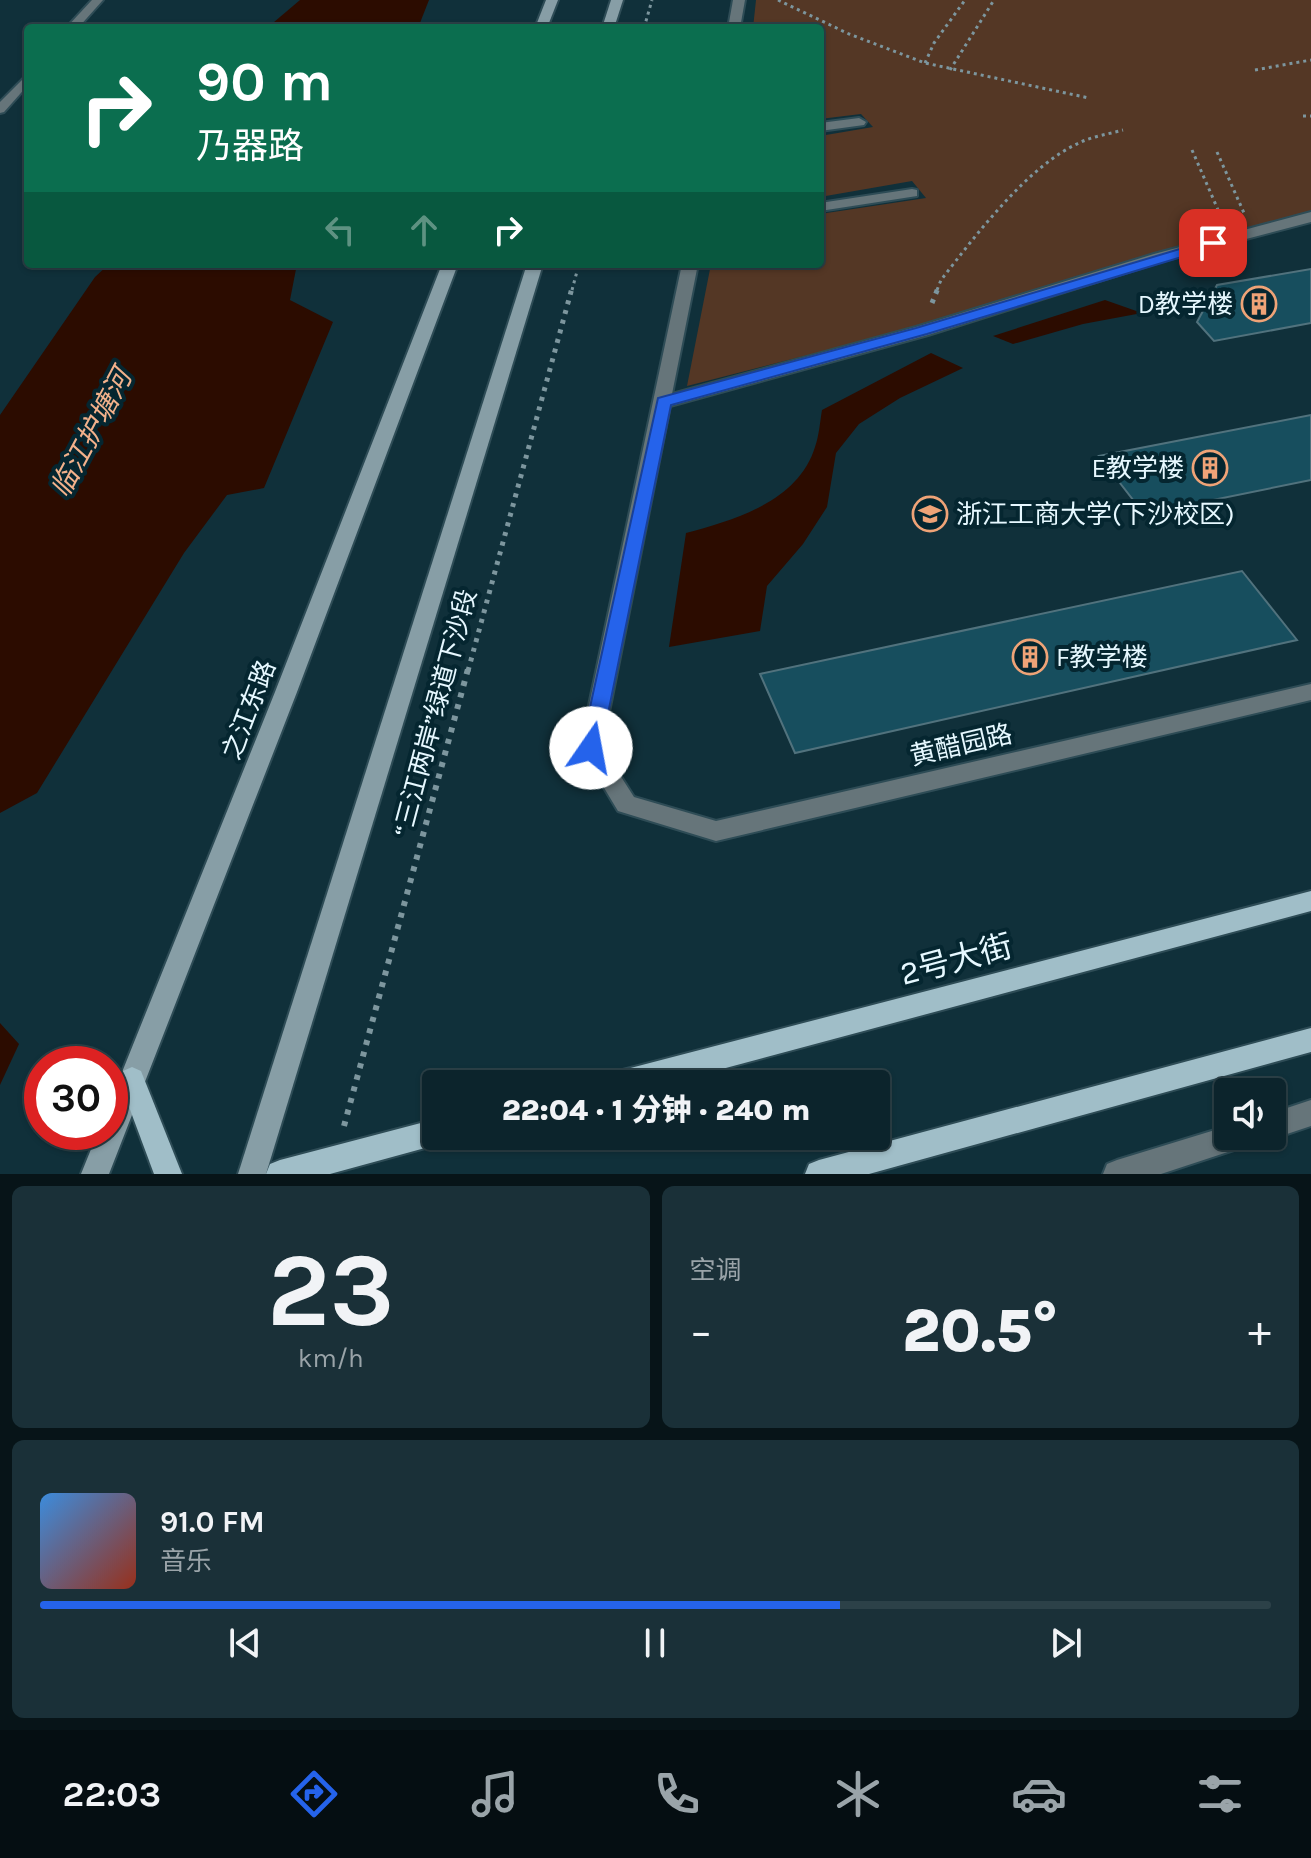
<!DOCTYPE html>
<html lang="zh">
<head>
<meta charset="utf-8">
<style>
  body { margin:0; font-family:Karla,"Noto Sans SC",sans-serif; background:#1a3038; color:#f1f3f6; height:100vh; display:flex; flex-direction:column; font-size:30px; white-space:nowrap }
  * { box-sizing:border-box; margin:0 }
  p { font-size:26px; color:#9aa4a9 }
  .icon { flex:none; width:44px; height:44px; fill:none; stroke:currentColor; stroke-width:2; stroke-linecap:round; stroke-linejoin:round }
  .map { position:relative; height:1174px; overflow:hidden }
  .details { display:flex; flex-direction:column; gap:12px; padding:12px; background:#071418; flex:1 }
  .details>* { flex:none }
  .guide { position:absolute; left:24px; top:24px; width:800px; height:244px; border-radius:8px; box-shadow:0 2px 6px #0004,0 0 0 2px #2c4148; background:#0b6e4f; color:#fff; overflow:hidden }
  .buttons { position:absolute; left:1214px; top:1078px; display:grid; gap:16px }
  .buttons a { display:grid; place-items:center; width:72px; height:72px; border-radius:8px; background:#0c242c; box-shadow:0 2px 6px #0004,0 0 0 2px #2c4148; font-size:40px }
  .speed { position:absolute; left:24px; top:1046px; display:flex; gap:16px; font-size:40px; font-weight:700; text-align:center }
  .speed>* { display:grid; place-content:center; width:104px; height:104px; border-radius:50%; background:#0c242c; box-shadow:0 2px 6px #0004,0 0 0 2px #2c4148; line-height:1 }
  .speed .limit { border:12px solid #d22; background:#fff; color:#111 }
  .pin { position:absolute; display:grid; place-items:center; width:68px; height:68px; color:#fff; margin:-34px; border-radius:16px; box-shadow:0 4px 12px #0006 }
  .me { position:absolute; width:88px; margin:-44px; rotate:12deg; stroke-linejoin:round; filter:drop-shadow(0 0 6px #0008) }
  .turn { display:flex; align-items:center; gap:28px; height:168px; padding:0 40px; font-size:36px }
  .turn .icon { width:104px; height:104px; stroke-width:2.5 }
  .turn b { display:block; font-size:56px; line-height:68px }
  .lanes { display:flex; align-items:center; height:76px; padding:0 40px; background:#0003; justify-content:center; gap:40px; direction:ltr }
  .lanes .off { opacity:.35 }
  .big { font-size:60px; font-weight:800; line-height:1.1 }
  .details .tile { flex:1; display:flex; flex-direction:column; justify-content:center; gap:12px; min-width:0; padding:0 28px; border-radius:12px; background:#1a3038 }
  .details .dial { align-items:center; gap:0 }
  .dial b { font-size:104px; line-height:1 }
  .song { display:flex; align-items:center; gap:24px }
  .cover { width:96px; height:96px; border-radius:12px; background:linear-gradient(135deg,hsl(210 70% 55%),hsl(10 70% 35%)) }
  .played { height:8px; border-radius:4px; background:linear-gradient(90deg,#2563eb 65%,#2c4148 65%) }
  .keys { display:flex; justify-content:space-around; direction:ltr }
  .heat { display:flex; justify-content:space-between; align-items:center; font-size:44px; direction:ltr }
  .details .tiles { flex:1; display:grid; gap:12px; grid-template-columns:1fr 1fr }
  .tile:last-child { grid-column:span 2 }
  .trip { position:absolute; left:422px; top:1070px; width:468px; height:80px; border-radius:8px; background:#0c242c; box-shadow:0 2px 6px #0004,0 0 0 2px #2c4148; font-weight:800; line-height:80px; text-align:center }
  .tab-bar { display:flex; height:128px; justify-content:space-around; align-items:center; background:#050e12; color:#9aa4a9 }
  .tab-bar .icon { width:56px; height:56px }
  .tab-bar .current { color:#2563eb }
  .tab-bar b { font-size:36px; color:#f1f3f6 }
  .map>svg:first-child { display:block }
</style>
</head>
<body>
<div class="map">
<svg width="1311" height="1174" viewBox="0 0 1311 1174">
  <rect width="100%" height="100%" fill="#10303a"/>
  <polygon fill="#543725" points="756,0 1311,0 1311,220 1024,300 687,386 711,264 820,264 820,214 926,198 912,181 820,197 820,136 873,127 861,114 820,119 820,28 753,28"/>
  <g fill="#2c0c00">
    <polygon points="300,0 429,0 418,28 267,28"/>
    <polygon points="109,264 297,264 290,300 333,322 264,488 227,495 184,553 37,793 0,813 0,415 95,277"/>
    <polygon points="1105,300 1142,313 1083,324 1013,344 993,336"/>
    <path d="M931,353L963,368L900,398L859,424L836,453L827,507L803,544L767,586L760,631L669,647L686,533C734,520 798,502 815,447C819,436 820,422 822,410Z"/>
    <polygon points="0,1023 19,1044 0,1085"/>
  </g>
  <g fill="#174e5e" stroke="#51727d" stroke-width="2">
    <polygon points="1311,269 1311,323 1214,341 1197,322 1217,285"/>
    <polygon points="1311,415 1311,480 1144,514 1099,456"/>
    <polygon points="1242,571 1297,640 795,753 760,674"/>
  </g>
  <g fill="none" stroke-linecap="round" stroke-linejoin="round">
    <g stroke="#2e4c56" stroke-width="4">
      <g id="lane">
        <polygon points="92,0 103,0 78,28 66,28"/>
        <polygon points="28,74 28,85 4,112 0,113 0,102"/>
      </g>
    </g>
    <g stroke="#2e4c56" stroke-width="4">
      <g id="street">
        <polygon points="733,0 745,0 740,28 728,28"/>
        <polygon points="859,118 866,122 864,125 820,131 820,123"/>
        <polygon points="912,189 917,190 917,196 820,211 820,203"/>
        <polygon points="1311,212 1311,222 1166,260 928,335 670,406 602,747 634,797 716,821 1311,684 1311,700 716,841 618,811 580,748 682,264 698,264 672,394 916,327 1154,254"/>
        <polygon points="1311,1100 1311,1126 1272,1139 1264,1136 1272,1136 1272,1113"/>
        <polygon points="1228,1126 1228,1136 1253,1136 1249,1145 1161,1174 1103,1174 1107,1164 1117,1160"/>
      </g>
    </g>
    <g stroke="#2e4c56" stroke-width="4">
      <g id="secondary">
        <polygon points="546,0 558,0 547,28 535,28"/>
        <polygon points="611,0 623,0 614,28 602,28"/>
        <polygon points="442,264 458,264 297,692 109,1174 81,1174 98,1132 110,1132 110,1102 275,692"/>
        <polygon points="527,264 543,264 266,1174 238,1174"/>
      </g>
    </g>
    <g stroke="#2e4c56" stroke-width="4">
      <g id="primary">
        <polygon points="1311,891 1311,911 666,1084 606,1084 610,1075 619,1071"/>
        <polygon points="1311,1028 1311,1052 869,1174 805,1174 809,1164 819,1160"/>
        <polygon points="132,1067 141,1071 182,1174 154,1174 119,1080 123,1071"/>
        <polygon points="436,1119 436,1136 448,1136 446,1141 436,1145 330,1174 266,1174 270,1164 280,1160"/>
      </g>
    </g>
    <g stroke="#7d969e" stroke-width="3" stroke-dasharray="3 4" stroke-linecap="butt">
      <polyline points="778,0 849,34 925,63 1089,98"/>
      <polyline points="644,28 652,0"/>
      <polyline points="925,63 934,43 965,0"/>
      <polyline points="950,70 994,0"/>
      <polyline points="1255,70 1311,60"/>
      <polyline points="1303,116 1311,116"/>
      <polyline points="1192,150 1222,219"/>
      <polyline points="1217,152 1244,213"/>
      <polyline points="572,290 579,264"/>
      <path d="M937,290L941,280C976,235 1028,165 1081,142C1094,136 1109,134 1123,130"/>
    </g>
    <g stroke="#7d969e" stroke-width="5" stroke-dasharray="4 6" stroke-linecap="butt">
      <polyline points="932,303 938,288"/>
      <polyline points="468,671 572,288"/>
    </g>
    <polyline stroke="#7d969e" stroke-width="6" stroke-dasharray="5 7" stroke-linecap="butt" points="344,1126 468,669"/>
    <use href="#lane" fill="#66757a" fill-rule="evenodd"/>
    <use href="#street" fill="#66757a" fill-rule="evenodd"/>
    <use href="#secondary" fill="#879ea6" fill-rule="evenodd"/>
    <use href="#primary" fill="#a0bec8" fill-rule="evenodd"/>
  </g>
  <polygon fill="#2563eb" stroke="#184099" stroke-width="2" points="1213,239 1218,240 1218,246 927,334 671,405 601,748 598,753 584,753 581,748 658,398 916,328"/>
  <defs>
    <g id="building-ring" transform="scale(1.8)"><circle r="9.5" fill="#052630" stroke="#efa377" stroke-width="1.5"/><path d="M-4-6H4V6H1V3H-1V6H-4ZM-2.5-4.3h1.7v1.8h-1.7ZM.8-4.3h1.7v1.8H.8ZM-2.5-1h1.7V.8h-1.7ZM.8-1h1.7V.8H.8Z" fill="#efa377"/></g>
    <g id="university-ring" transform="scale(1.8)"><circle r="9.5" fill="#052630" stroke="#efa377" stroke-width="1.5"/><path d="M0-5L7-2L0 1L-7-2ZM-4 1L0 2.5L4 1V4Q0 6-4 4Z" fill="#efa377"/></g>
  </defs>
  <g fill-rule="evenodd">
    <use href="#building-ring" x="1259" y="304"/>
    <use href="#building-ring" x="1210" y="468"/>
    <use href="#university-ring" x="930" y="514"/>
    <use href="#building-ring" x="1030" y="657"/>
  </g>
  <g text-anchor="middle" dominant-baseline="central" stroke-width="8" stroke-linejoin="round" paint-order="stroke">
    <g font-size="26" fill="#e6f8ff" stroke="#052630" text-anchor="end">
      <text x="1233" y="304">D教学楼</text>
      <text x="1184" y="468">E教学楼</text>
      <text x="956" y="514" text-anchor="start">浙江工商大学(下沙校区)</text>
      <text x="1056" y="657" text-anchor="start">F教学楼</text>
    </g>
    <g font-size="26" fill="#e6f8ff" stroke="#052630">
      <text transform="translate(249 710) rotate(-69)">之江东路</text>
      <text transform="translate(435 713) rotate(-75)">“三江两岸”绿道下沙段</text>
      <text transform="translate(961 745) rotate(-13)">黄醋园路</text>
    </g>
    <g font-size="28" font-style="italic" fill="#f2b18b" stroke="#052630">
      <text transform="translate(91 433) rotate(-62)">临江护塘河</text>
    </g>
    <g font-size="32" fill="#e6f8ff" stroke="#052630">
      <text transform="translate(956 960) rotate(-15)">2号大街</text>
    </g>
  </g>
</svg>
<div class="buttons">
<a><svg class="icon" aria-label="sound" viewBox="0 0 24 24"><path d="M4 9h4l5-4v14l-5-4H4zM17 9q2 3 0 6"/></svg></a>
</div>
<div class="speed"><div class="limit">30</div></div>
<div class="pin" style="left:1213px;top:243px;background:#d93025"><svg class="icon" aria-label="arrive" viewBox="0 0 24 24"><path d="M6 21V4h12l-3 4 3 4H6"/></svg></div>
<svg class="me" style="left:591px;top:748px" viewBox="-20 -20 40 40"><circle r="19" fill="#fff"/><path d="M0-13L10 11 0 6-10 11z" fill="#2563eb"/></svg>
<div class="trip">22:04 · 1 分钟 · 240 m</div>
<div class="guide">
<div class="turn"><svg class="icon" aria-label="right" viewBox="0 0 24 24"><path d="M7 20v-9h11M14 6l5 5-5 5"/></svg><div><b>90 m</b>乃器路</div></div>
<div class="lanes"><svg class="icon off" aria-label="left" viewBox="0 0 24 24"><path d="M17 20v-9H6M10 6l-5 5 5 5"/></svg><svg class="icon off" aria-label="ahead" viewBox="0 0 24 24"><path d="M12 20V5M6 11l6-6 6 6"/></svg><svg class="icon" aria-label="right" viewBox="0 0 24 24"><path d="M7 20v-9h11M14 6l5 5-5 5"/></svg></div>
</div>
</div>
<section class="details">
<div class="tiles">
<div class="tile dial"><b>23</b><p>km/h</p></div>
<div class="tile"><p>空调</p>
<div class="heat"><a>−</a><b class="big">20.5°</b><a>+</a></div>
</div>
<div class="tile">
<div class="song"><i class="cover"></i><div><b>91.0 FM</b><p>音乐</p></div></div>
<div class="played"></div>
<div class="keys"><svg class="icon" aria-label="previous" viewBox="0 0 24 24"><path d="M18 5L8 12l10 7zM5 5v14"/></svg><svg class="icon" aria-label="pause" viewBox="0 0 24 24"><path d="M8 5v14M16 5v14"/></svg><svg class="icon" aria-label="next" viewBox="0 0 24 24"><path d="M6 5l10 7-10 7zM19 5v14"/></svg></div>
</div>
</div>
</section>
<nav class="tab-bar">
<b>22:03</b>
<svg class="icon current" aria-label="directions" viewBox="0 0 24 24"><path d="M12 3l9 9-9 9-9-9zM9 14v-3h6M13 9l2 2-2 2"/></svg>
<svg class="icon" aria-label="music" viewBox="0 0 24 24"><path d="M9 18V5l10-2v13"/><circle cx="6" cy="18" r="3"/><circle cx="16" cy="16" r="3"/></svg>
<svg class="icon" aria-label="phone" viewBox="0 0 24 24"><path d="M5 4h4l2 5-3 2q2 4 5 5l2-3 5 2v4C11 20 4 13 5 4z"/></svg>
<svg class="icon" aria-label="climate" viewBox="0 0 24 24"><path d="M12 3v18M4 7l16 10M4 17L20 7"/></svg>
<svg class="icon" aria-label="car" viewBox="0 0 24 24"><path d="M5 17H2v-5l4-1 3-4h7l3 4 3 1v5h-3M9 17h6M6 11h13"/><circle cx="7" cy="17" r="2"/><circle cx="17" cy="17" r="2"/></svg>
<svg class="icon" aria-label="filters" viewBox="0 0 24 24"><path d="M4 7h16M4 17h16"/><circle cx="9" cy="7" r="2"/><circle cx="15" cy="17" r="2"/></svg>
</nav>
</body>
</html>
